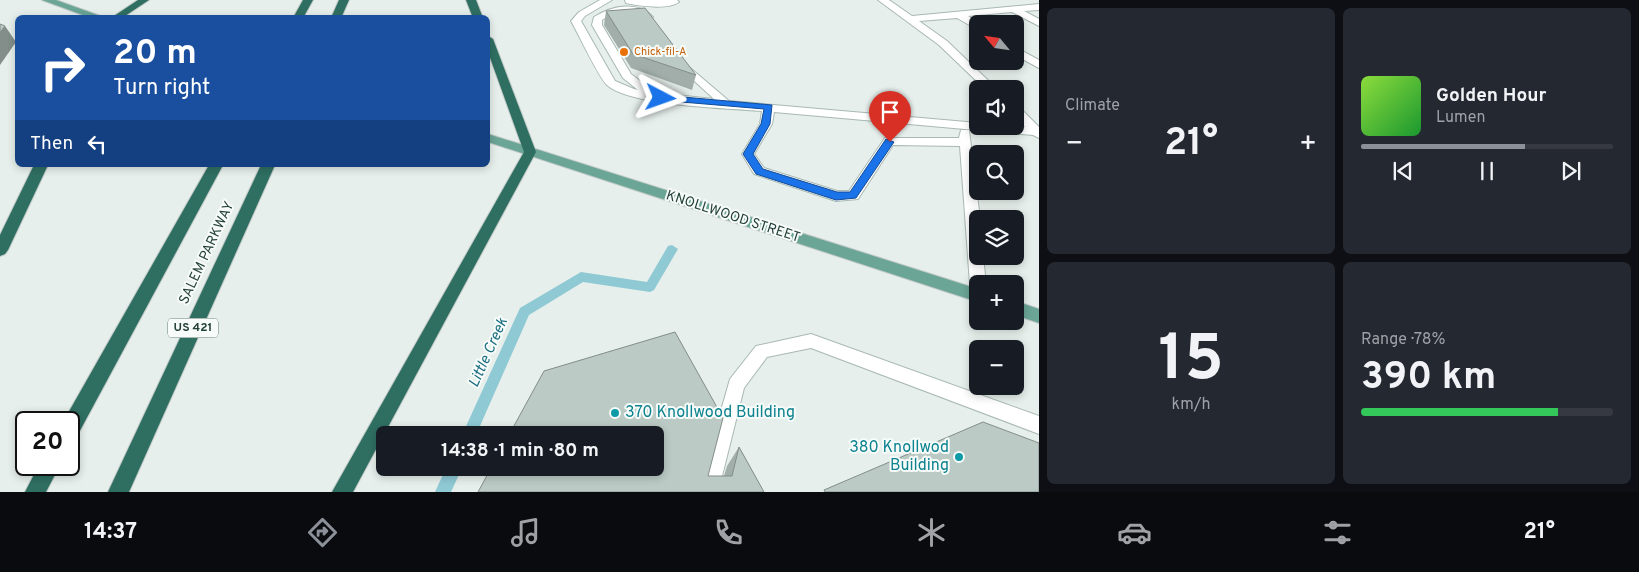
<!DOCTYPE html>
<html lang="en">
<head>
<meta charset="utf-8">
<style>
  body { margin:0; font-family:Overpass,sans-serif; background:#242831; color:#f1f3f6; height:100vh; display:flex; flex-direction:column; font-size:19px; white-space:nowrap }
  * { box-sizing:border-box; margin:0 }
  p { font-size:16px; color:#9ea1a6 }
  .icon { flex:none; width:28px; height:28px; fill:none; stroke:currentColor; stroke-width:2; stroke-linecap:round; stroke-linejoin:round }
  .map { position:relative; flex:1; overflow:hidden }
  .drawer { display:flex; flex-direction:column; gap:8px; padding:8px; background:#0d0f14; width:600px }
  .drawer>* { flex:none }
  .banner { position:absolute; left:15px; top:15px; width:475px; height:152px; border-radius:8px; box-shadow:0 2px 8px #0003; background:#1a4fa0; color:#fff; overflow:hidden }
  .needle { width:32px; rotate:299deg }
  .fabs { position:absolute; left:969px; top:15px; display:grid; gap:10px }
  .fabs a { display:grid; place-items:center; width:55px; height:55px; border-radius:8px; background:#171b24; box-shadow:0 2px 8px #0003; font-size:25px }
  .speed { position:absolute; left:15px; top:411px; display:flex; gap:10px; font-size:25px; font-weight:700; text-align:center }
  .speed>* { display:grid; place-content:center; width:65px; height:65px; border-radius:50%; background:#171b24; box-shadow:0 2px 8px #0003; line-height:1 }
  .speed .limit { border:2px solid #111; border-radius:8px; background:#fff; color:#111 }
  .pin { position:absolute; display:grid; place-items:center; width:42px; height:42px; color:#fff; margin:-51px -21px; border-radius:50% 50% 50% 0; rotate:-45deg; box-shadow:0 0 5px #0007 }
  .pin .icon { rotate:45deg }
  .me { position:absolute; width:55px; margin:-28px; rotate:94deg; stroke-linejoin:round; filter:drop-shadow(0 0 4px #0008) }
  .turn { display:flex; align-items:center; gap:18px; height:105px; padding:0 15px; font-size:22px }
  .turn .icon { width:65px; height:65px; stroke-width:2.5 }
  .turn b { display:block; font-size:35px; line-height:42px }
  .then { display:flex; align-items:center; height:48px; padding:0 15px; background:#0003; gap:10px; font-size:19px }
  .big { font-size:38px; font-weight:700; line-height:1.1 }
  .drawer .widget { flex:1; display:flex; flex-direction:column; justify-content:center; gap:8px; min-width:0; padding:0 18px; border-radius:8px; background:#242831 }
  .drawer .dial { align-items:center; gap:0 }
  .dial b { font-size:65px; line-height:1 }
  .song { display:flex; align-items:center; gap:15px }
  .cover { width:60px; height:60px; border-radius:8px; background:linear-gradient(135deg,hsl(90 70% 55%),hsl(130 70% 35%)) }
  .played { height:5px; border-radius:2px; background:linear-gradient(90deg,#8c9099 65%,#363941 65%) }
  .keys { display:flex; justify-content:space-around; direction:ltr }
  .heat { display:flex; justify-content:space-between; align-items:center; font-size:28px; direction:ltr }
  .charge { height:8px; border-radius:4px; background:linear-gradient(90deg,#34c759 78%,#363941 0) }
  .drawer .tiles { flex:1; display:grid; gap:8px; grid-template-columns:repeat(2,1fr) }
  .trip { position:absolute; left:376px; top:426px; width:288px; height:50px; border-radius:8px; background:#171b24; box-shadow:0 2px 8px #0003; font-weight:700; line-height:50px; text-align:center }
  .dock { display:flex; height:80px; justify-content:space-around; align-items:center; background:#090b0e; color:#9ea1a6 }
  .dock .icon { width:35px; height:35px }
  .dock .current { color:#8c9099 }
  .dock b { font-size:22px; color:#f1f3f6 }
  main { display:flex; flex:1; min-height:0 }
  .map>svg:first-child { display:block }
</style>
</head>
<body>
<main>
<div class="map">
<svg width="1039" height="492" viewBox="0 0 1039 492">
  <rect width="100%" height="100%" fill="#e6efeb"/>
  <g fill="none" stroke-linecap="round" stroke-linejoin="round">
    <g fill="#8ec9d4" fill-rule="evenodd">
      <polygon points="672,245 678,249 654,290 650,292 583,282 529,315 476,435 462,435 520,308 581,272 647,282 668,246"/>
      <polygon points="446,468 462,468 451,492 435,492"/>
    </g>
    <g stroke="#a8b8b2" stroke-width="2">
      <g id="minor">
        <path d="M600,0H612L585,16L581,21L615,81L634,89L638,90L623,78L592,25L594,17C611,6 637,0 653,17L648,20C627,13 624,6 602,20V25L631,74L656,93L714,99L678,66V62L682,61L729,101L978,123V126L1025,127L1015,117V106L1019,107L1039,127V138L1033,135L774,112L772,124L754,154L764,168L837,191H849L885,138H959L961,130H969L980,219H978V256H983L986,284H978V290L972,288L970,284L960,146L893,145L858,199L836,201L754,174L742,154L760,124L762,111C729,108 630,106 607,85C599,78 578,33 571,21L579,12Z"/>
        <path d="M625,0H677L679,2C668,10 639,6 626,3Z"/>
        <polygon points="878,0 889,0 912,16 1039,4 1039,10 1024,11 1039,19 1039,26 1012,12 968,16 980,24 978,24 978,30 957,18 919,21 947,41 997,89 985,89 939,45"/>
        <polygon points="1015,47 1039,60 1039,68 1015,55"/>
        <polygon points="811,334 1039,416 1039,434 811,348 767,357 744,388 718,492 698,492 730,379 756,346"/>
      </g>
    </g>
    <g stroke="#c2cac8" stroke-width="2">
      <g id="major">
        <polygon points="42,0 56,0 106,18 91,18"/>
        <polygon points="488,134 978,289 978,302 488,142"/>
        <polygon points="1015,301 1039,309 1039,323 1015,315"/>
      </g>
    </g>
    <g stroke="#c2cac8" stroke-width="2">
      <g id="highway">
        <polygon points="138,0 149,0 122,18 111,18"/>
        <polygon points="303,0 313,0 303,18 293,18"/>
        <polygon points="339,0 349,0 341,18 331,18"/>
        <polygon points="466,0 476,0 483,18 473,18"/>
        <polygon points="488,36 493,39 536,152 353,492 332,492 524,152 488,52"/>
        <polygon points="34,165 48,165 8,250 5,254 0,256 0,235"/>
        <polygon points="209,165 223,165 76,438 69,440 69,422 63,422"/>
        <polygon points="261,165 275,165 129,492 108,492"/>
        <polygon points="39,465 60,465 46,492 25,492"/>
      </g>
    </g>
    <use href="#minor" fill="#fff" fill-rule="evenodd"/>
    <use href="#major" fill="#6aa596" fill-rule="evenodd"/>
    <use href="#highway" fill="#2f6f62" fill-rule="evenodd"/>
  </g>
  <g fill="#a1aea9">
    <polygon points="606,11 696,75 692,90 631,68 604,25"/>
    <polygon points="739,447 764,492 478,492 708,476 724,476 727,466"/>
  </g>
  <polygon fill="#838d89" points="5,26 16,42 0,65 0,32"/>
  <g fill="#bbcac4" stroke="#838d89">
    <polygon points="645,8 696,75 633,54 606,11"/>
    <polygon points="0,24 5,26 0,32"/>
    <polygon points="675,332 723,418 708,476 732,476 739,447 764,492 478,492 491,468 655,468 655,435 509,435 544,371"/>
    <polygon points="983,422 1039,443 1039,492 825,492 824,490"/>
  </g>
  <polygon fill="#1a73e8" stroke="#114b97" points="661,95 772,105 770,124 753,154 763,169 837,192 850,192 886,139 894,142 856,198 836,200 756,174 743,154 761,124 764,109 658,100 657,98"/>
  <circle fill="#e8710a" stroke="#f7fbf9" stroke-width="2" cx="624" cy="52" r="5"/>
  <g fill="#0f9aa8" stroke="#f7fbf9" stroke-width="2">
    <circle cx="615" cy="413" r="5"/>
    <circle cx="959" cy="457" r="5"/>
  </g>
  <g text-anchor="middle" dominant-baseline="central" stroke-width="4" stroke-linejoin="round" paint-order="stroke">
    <g font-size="11" fill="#c56008" stroke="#f7fbf9" text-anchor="start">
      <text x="634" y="52">Chick-fil-A</text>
    </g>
    <rect fill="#f7fbf9" stroke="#637a73" stroke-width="1" x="168" y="318.5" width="50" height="19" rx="4"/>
    <g font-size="12" font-weight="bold" fill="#24423a">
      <text x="193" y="328">US 421</text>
    </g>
    <g font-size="14" fill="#24423a" stroke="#f7fbf9">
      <text transform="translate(733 217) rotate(18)">KNOLLWOOD STREET</text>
      <text transform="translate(207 253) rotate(-65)">SALEM PARKWAY</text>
    </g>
    <g font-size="15" font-style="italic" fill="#1c6f80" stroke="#f7fbf9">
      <text transform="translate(489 353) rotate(-66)">Little Creek</text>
    </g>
    <g font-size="16" fill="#0d838f" stroke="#f7fbf9" text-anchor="start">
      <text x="625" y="413">370 Knollwood Building</text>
      <text x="949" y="448" text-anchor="end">380 Knollwod<tspan x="949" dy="18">Building</tspan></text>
    </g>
  </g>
</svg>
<div class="fabs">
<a><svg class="needle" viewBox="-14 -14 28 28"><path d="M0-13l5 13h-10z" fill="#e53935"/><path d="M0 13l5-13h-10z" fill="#9ea1a6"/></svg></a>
<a><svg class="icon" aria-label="sound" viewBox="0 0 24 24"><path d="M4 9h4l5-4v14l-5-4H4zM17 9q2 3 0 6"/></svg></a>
<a><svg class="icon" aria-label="search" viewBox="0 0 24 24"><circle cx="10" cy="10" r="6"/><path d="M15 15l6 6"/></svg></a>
<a><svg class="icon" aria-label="layers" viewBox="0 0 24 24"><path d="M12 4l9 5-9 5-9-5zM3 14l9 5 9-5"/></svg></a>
<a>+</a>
<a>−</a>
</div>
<div class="speed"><div class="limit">20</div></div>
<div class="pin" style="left:890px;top:142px;background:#d93025"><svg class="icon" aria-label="arrive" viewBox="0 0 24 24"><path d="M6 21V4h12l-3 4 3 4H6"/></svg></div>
<svg class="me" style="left:661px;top:98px" viewBox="-20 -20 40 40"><path d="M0-17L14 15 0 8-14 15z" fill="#1a73e8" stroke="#fff" stroke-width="4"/></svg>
<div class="trip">14:38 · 1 min · 80 m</div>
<div class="banner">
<div class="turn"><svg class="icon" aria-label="right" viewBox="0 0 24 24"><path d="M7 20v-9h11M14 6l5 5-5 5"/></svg><div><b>20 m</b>Turn right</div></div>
<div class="then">Then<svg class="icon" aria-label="left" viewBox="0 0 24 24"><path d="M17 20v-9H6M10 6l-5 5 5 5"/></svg></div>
</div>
</div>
<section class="drawer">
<div class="tiles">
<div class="widget"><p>Climate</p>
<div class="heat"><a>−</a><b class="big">21°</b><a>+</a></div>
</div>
<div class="widget">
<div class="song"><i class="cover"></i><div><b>Golden Hour</b><p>Lumen</p></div></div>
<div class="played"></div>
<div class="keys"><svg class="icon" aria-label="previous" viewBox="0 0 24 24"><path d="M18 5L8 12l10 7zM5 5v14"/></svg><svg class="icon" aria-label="pause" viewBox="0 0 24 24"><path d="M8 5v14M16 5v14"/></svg><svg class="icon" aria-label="next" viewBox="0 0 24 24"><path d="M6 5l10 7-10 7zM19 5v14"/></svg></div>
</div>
<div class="widget dial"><b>15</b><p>km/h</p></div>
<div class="widget"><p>Range · 78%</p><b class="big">390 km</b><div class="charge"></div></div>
</div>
</section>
</main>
<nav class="dock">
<b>14:37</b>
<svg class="icon current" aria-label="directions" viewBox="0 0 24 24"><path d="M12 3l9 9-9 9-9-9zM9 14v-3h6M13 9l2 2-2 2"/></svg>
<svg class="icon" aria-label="music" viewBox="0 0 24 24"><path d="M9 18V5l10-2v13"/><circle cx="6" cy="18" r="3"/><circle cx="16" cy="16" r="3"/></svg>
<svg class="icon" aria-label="phone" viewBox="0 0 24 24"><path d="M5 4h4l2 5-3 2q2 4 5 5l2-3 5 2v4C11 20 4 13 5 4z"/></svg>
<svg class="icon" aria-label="climate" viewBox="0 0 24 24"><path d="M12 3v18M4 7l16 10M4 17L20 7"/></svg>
<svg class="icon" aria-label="car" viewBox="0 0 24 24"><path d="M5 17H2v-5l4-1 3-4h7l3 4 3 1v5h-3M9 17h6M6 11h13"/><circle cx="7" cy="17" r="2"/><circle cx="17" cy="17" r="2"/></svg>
<svg class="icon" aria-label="filters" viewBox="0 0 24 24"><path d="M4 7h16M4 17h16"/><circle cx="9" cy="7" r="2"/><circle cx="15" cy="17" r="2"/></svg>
<b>21°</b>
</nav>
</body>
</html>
